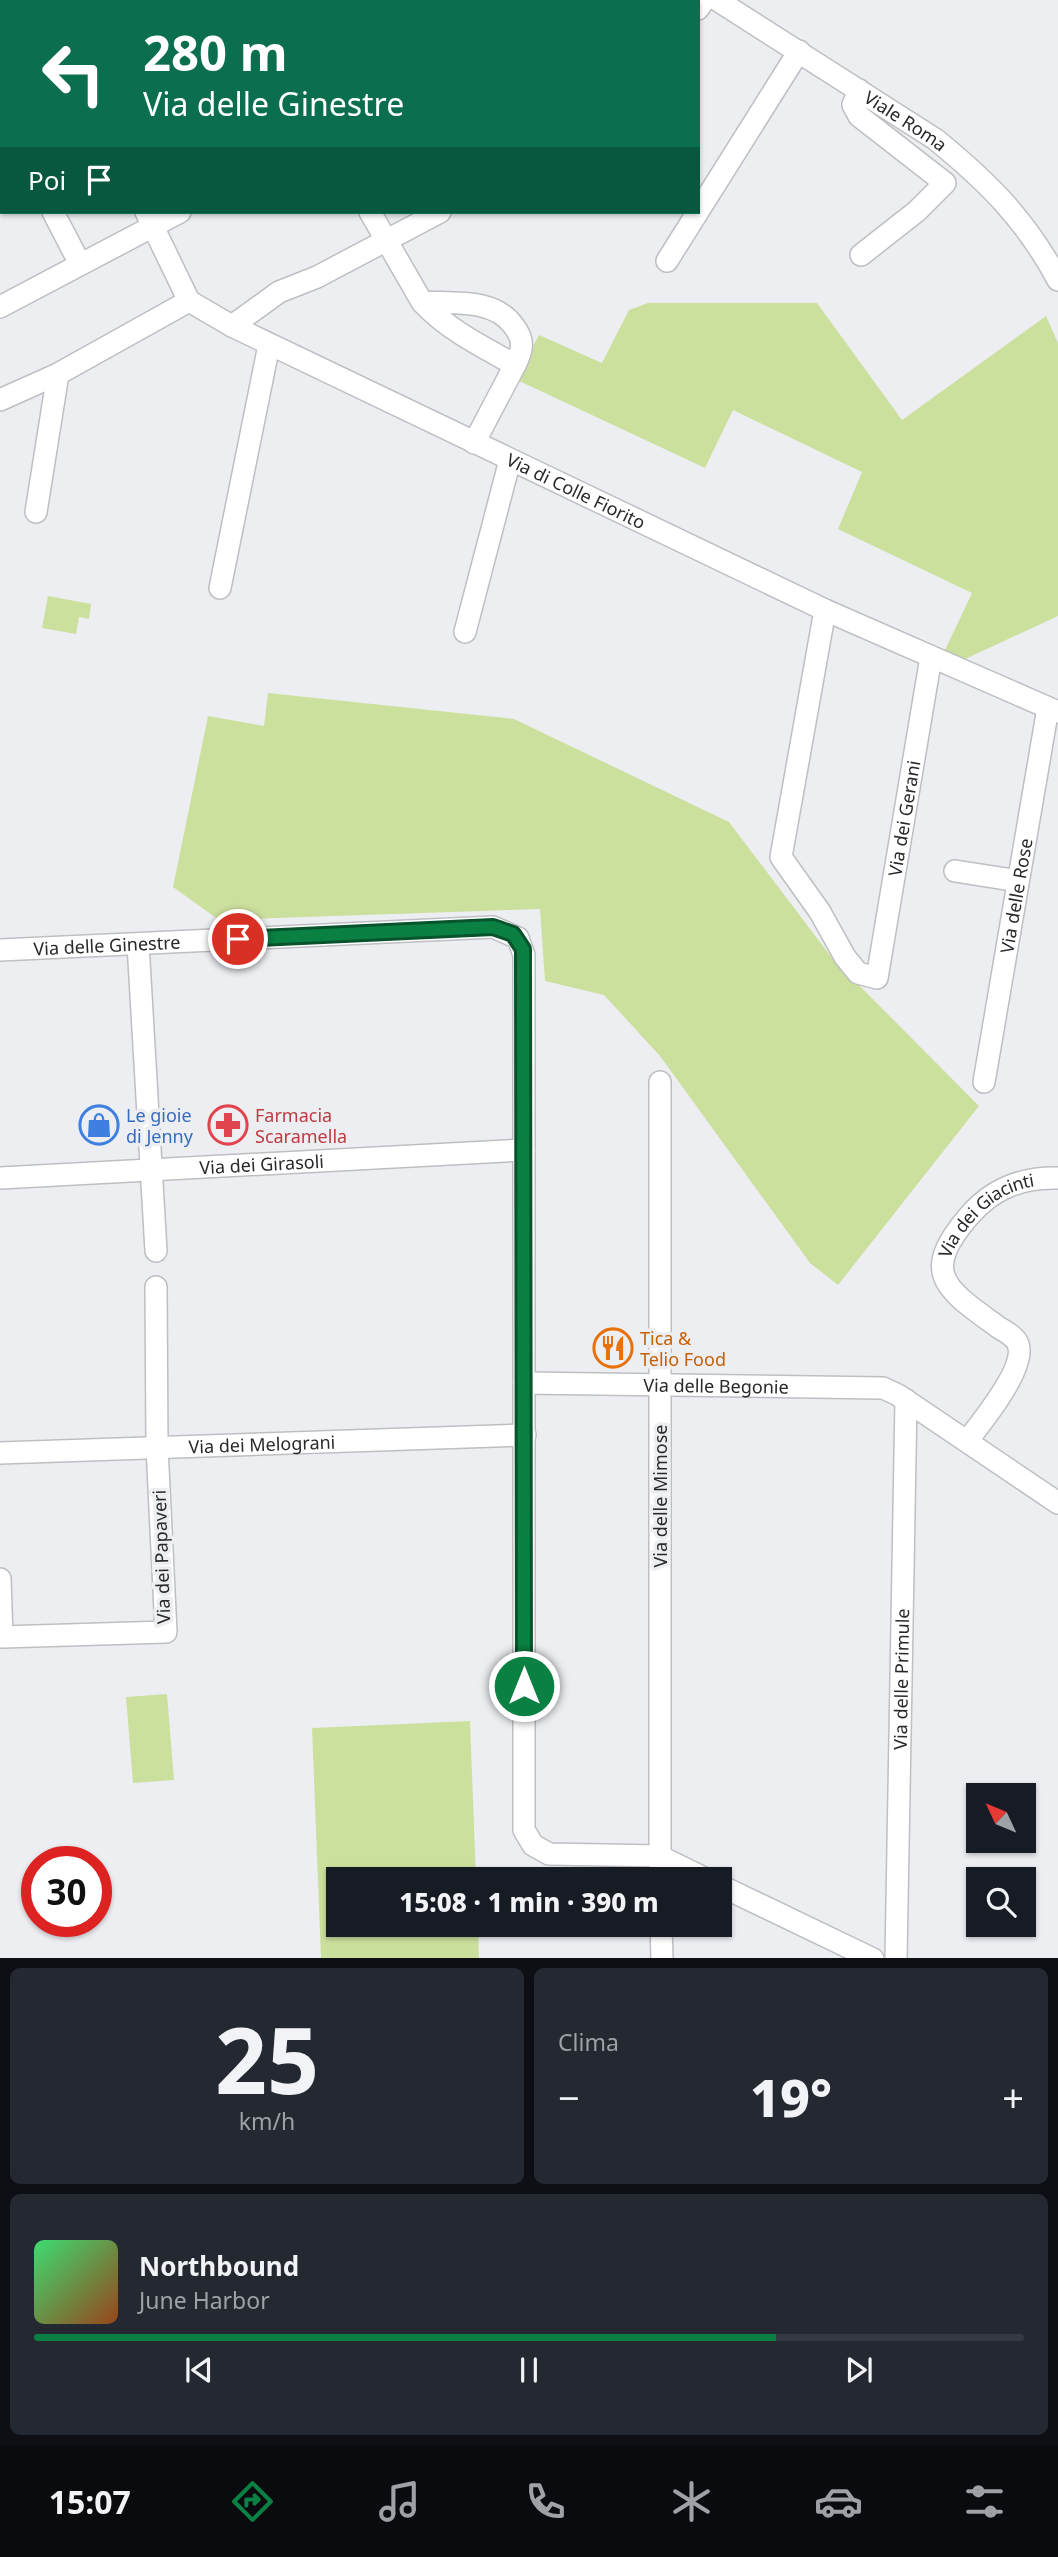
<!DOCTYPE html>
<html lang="it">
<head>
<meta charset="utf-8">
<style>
  body { margin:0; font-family:"Noto Sans",sans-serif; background:#242831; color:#f1f3f6; height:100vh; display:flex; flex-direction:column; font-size:26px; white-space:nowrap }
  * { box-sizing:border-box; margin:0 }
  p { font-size:23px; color:#9ea1a6 }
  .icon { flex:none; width:38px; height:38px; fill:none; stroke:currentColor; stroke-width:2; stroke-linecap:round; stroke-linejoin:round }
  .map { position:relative; height:1958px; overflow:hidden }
  .details { display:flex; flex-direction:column; gap:10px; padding:10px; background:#0d0f14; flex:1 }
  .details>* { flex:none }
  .top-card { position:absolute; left:0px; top:0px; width:700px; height:214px; box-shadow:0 2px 5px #0004; background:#0b6e4f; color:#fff; overflow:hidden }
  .needle { width:46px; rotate:314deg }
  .controls { position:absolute; left:966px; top:1783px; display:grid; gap:14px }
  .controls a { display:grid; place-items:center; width:70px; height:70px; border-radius:0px; background:#171b24; box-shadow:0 2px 5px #0004; font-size:35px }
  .speed { position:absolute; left:21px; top:1846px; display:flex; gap:14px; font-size:35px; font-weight:700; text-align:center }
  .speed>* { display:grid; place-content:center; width:91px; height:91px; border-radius:50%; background:#171b24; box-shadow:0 2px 5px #0004; line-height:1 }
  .speed .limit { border:10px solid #d22; background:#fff; color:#111 }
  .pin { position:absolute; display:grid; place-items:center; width:60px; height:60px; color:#fff; margin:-30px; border:4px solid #fff; border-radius:50%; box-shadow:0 2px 7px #0007 }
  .me { position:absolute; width:77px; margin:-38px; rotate:0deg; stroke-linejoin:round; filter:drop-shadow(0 0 5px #0008) }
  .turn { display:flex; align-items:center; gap:24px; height:147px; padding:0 28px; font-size:32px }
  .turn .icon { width:91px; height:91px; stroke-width:2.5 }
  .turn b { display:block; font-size:49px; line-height:60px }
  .then { display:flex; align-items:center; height:66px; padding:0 28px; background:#0003; gap:14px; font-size:26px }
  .big { font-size:52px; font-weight:800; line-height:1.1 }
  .details .widget { flex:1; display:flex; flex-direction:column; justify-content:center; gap:10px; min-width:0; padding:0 24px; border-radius:10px; background:#242831 }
  .details .dial { align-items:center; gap:0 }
  .dial b { font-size:91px; line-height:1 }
  .song { display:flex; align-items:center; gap:21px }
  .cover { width:84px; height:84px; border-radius:10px; background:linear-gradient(135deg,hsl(140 70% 55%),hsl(20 70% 35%)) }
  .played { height:7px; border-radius:4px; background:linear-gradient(90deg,#0b8043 75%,#363941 75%) }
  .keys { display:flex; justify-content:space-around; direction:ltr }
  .heat { display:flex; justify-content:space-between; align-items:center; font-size:38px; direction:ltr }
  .details .tiles { flex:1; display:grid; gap:10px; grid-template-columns:1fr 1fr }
  .widget:last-child { grid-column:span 2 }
  .trip { position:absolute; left:326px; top:1867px; width:406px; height:70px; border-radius:0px; background:#171b24; box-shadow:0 2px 5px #0004; font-weight:800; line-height:70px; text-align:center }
  .dock { display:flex; height:112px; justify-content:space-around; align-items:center; background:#090b0e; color:#9ea1a6 }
  .dock .icon { width:49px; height:49px }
  .dock .on { color:#0b8043 }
  .dock b { font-size:32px; color:#f1f3f6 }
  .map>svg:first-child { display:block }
</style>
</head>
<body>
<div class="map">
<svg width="1058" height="1959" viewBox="0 0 1058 1959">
  <rect width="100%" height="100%" fill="#edeef2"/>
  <g fill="#cce09e">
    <polygon points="648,303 817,303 902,420 1046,316 1058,343 1058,616 963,660 944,652 972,593 838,529 862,472 733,410 705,468 515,379 539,335 602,363 629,310"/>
    <polygon points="48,596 91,604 89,619 79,617 76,634 42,628"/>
    <polygon points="268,693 514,719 729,822 832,958 979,1106 838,1285 810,1263 660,1056 604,995 545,981 540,909 219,920 173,887 208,716 264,726"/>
    <polygon points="167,1694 174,1780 133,1783 126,1697"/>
    <polygon points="470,1721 476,1879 338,1880 338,1925 478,1925 479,1958 321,1958 312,1728"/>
  </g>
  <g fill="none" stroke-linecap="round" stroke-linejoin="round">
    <g stroke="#bebfc3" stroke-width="24">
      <g id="minor">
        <polyline points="76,0 76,2"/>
        <polyline points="106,0 107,2"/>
        <polyline points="237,0 240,2"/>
        <polyline points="412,0 413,2"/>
        <path id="s1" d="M717,0L935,139C988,182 1026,220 1058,280"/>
        <polyline points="19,2 21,0"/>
        <polyline points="698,9 704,0"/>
        <polyline points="0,30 2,27"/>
        <polyline points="859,90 853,105 859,116 945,183 917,211 861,255"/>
        <polyline points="0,129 2,127"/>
        <polyline points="53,212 80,264"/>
        <path id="s2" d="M146,212L189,301L232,326L825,610L1058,712"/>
        <path d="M370,212L422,302C448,330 481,346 515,365C523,349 525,340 513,325C493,298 453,304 422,302"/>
        <polyline points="667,261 799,51"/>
        <polyline points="0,307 180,212"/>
        <polyline points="232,326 279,292 317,277 440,212"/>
        <polyline points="0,400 58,374 189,301"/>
        <polyline points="474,443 515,365"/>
        <polyline points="36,512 58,374"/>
        <polyline points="220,588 269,345"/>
        <path id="s3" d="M825,610L781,857L820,912L845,957L858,973L877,978L931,657"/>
        <polyline points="465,632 510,460"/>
        <polyline points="955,871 1018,881"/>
        <polyline points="138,944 156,1251"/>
        <path id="s4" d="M0,950L493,927L518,938L524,955V1830L533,1845L549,1854L659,1856L708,1880"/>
        <path id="s5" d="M984,1082L1048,708"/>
        <path id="s6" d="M0,1178L524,1150"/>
        <path id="s7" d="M524,1383L883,1388L898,1395L1058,1503"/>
        <path id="s8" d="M967,1441C981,1423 1027,1367 1018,1344C1015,1336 1004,1331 998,1327C946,1289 919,1274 969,1216C993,1188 1022,1177 1058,1178"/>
        <path id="s9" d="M0,1453L525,1435"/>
        <polyline points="0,1579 2,1637 166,1632 157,1447 156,1287"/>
        <polyline points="660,1880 660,1082"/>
        <polyline points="719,1885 873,1959"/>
        <polyline points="661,1925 662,1959"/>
        <path id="s10" d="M896,1959L906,1400"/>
      </g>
    </g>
    <use href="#minor" stroke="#fff" stroke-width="21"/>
  </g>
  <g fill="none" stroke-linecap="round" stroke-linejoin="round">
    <g stroke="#07532c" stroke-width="18">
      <polyline id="route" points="238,939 493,927 513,934 523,949 524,1686"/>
    </g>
    <use href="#route" stroke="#0b8043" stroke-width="12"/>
  </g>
  <defs>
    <g id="shop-ring" transform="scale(2.0125)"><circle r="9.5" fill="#edeef2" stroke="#3f7fe0" stroke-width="1.5"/><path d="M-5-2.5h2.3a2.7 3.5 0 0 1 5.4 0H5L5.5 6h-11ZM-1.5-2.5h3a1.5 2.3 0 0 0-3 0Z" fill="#3f7fe0"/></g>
    <g id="pharmacy-ring" transform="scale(2.0125)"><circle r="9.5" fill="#edeef2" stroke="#e0444e" stroke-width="1.5"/><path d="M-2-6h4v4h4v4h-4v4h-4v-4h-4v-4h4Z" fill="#e0444e"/></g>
    <g id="restaurant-ring" transform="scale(2.0125)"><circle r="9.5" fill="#edeef2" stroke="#e8710a" stroke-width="1.5"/><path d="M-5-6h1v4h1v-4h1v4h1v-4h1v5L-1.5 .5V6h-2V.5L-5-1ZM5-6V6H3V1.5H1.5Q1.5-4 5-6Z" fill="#e8710a"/></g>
  </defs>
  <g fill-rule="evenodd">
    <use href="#shop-ring" x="99" y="1125"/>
    <use href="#pharmacy-ring" x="228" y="1125"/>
    <use href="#restaurant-ring" x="613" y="1348"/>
  </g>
  <g text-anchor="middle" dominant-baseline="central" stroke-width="7" stroke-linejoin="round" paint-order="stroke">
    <g font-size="18" fill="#29292b" stroke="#edeef2">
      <text stroke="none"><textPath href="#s1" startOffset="224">Viale Roma</textPath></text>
      <text stroke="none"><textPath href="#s2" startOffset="530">Via di Colle Fiorito</textPath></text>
      <text stroke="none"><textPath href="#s3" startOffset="572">Via dei Gerani</textPath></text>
      <text stroke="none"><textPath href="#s5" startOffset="189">Via delle Rose</textPath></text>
      <text stroke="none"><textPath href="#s4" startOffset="107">Via delle Ginestre</textPath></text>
      <text stroke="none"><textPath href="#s6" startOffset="262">Via dei Girasoli</textPath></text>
      <text stroke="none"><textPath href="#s8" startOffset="296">Via dei Giacinti</textPath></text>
      <text stroke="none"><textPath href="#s7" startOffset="192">Via delle Begonie</textPath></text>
      <text stroke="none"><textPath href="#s9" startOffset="262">Via dei Melograni</textPath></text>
      <text transform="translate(660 1496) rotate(-90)">Via delle Mimose</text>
      <text transform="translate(161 1557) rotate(-92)">Via dei Papaveri</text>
      <text stroke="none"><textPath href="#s10" startOffset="280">Via delle Primule</textPath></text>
    </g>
    <g font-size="18" fill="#366cbe" stroke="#edeef2" text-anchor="start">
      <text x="126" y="1115">Le gioie<tspan x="126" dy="21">di Jenny</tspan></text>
    </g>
    <g font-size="18" fill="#be3a42" stroke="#edeef2" text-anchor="start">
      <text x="255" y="1115">Farmacia<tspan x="255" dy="21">Scaramella</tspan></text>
    </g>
    <g font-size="18" fill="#c56008" stroke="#edeef2" text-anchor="start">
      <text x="640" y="1338">Tica &amp;<tspan x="640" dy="21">Telio Food</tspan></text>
    </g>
  </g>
</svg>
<div class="controls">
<a><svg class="needle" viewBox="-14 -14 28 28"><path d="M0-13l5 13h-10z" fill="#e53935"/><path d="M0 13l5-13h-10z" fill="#9ea1a6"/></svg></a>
<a><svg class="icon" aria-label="search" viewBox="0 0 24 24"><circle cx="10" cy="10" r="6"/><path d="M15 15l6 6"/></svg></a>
</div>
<div class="speed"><div class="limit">30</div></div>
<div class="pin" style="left:238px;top:939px;background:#d93025"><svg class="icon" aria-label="arrive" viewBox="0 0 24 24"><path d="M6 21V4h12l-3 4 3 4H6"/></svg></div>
<svg class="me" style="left:524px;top:1686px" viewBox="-20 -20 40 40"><circle r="17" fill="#0b8043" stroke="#fff" stroke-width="3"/><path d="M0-11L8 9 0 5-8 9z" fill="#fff"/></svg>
<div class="trip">15:08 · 1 min · 390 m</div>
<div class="top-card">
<div class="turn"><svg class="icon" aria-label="left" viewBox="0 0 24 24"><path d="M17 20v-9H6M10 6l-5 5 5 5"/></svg><div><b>280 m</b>Via delle Ginestre</div></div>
<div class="then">Poi<svg class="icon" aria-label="arrive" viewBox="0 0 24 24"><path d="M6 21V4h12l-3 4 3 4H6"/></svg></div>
</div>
</div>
<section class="details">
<div class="tiles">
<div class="widget dial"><b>25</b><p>km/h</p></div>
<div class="widget"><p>Clima</p>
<div class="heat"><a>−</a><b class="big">19°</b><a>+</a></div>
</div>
<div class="widget">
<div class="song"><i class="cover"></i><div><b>Northbound</b><p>June Harbor</p></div></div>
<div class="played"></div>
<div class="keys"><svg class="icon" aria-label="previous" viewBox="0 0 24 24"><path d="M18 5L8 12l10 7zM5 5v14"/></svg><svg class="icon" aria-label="pause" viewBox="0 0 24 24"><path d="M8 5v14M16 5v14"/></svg><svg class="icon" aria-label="next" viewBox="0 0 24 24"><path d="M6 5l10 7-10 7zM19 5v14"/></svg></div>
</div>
</div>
</section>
<nav class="dock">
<b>15:07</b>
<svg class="icon on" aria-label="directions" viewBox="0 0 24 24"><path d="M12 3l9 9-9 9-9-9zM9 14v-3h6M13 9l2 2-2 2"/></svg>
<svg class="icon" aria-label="music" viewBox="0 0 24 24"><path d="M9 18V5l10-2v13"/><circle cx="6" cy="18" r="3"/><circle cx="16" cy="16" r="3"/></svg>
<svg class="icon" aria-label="phone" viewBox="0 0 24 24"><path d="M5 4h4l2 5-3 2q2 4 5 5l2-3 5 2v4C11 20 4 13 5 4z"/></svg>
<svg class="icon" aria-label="climate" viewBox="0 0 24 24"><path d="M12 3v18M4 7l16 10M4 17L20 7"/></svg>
<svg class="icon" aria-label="car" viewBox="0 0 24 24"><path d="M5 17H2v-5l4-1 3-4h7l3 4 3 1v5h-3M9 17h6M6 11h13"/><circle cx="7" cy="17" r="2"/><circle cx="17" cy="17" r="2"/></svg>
<svg class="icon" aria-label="filters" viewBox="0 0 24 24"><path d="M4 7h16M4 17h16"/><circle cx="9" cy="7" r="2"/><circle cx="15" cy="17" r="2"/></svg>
</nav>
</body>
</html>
